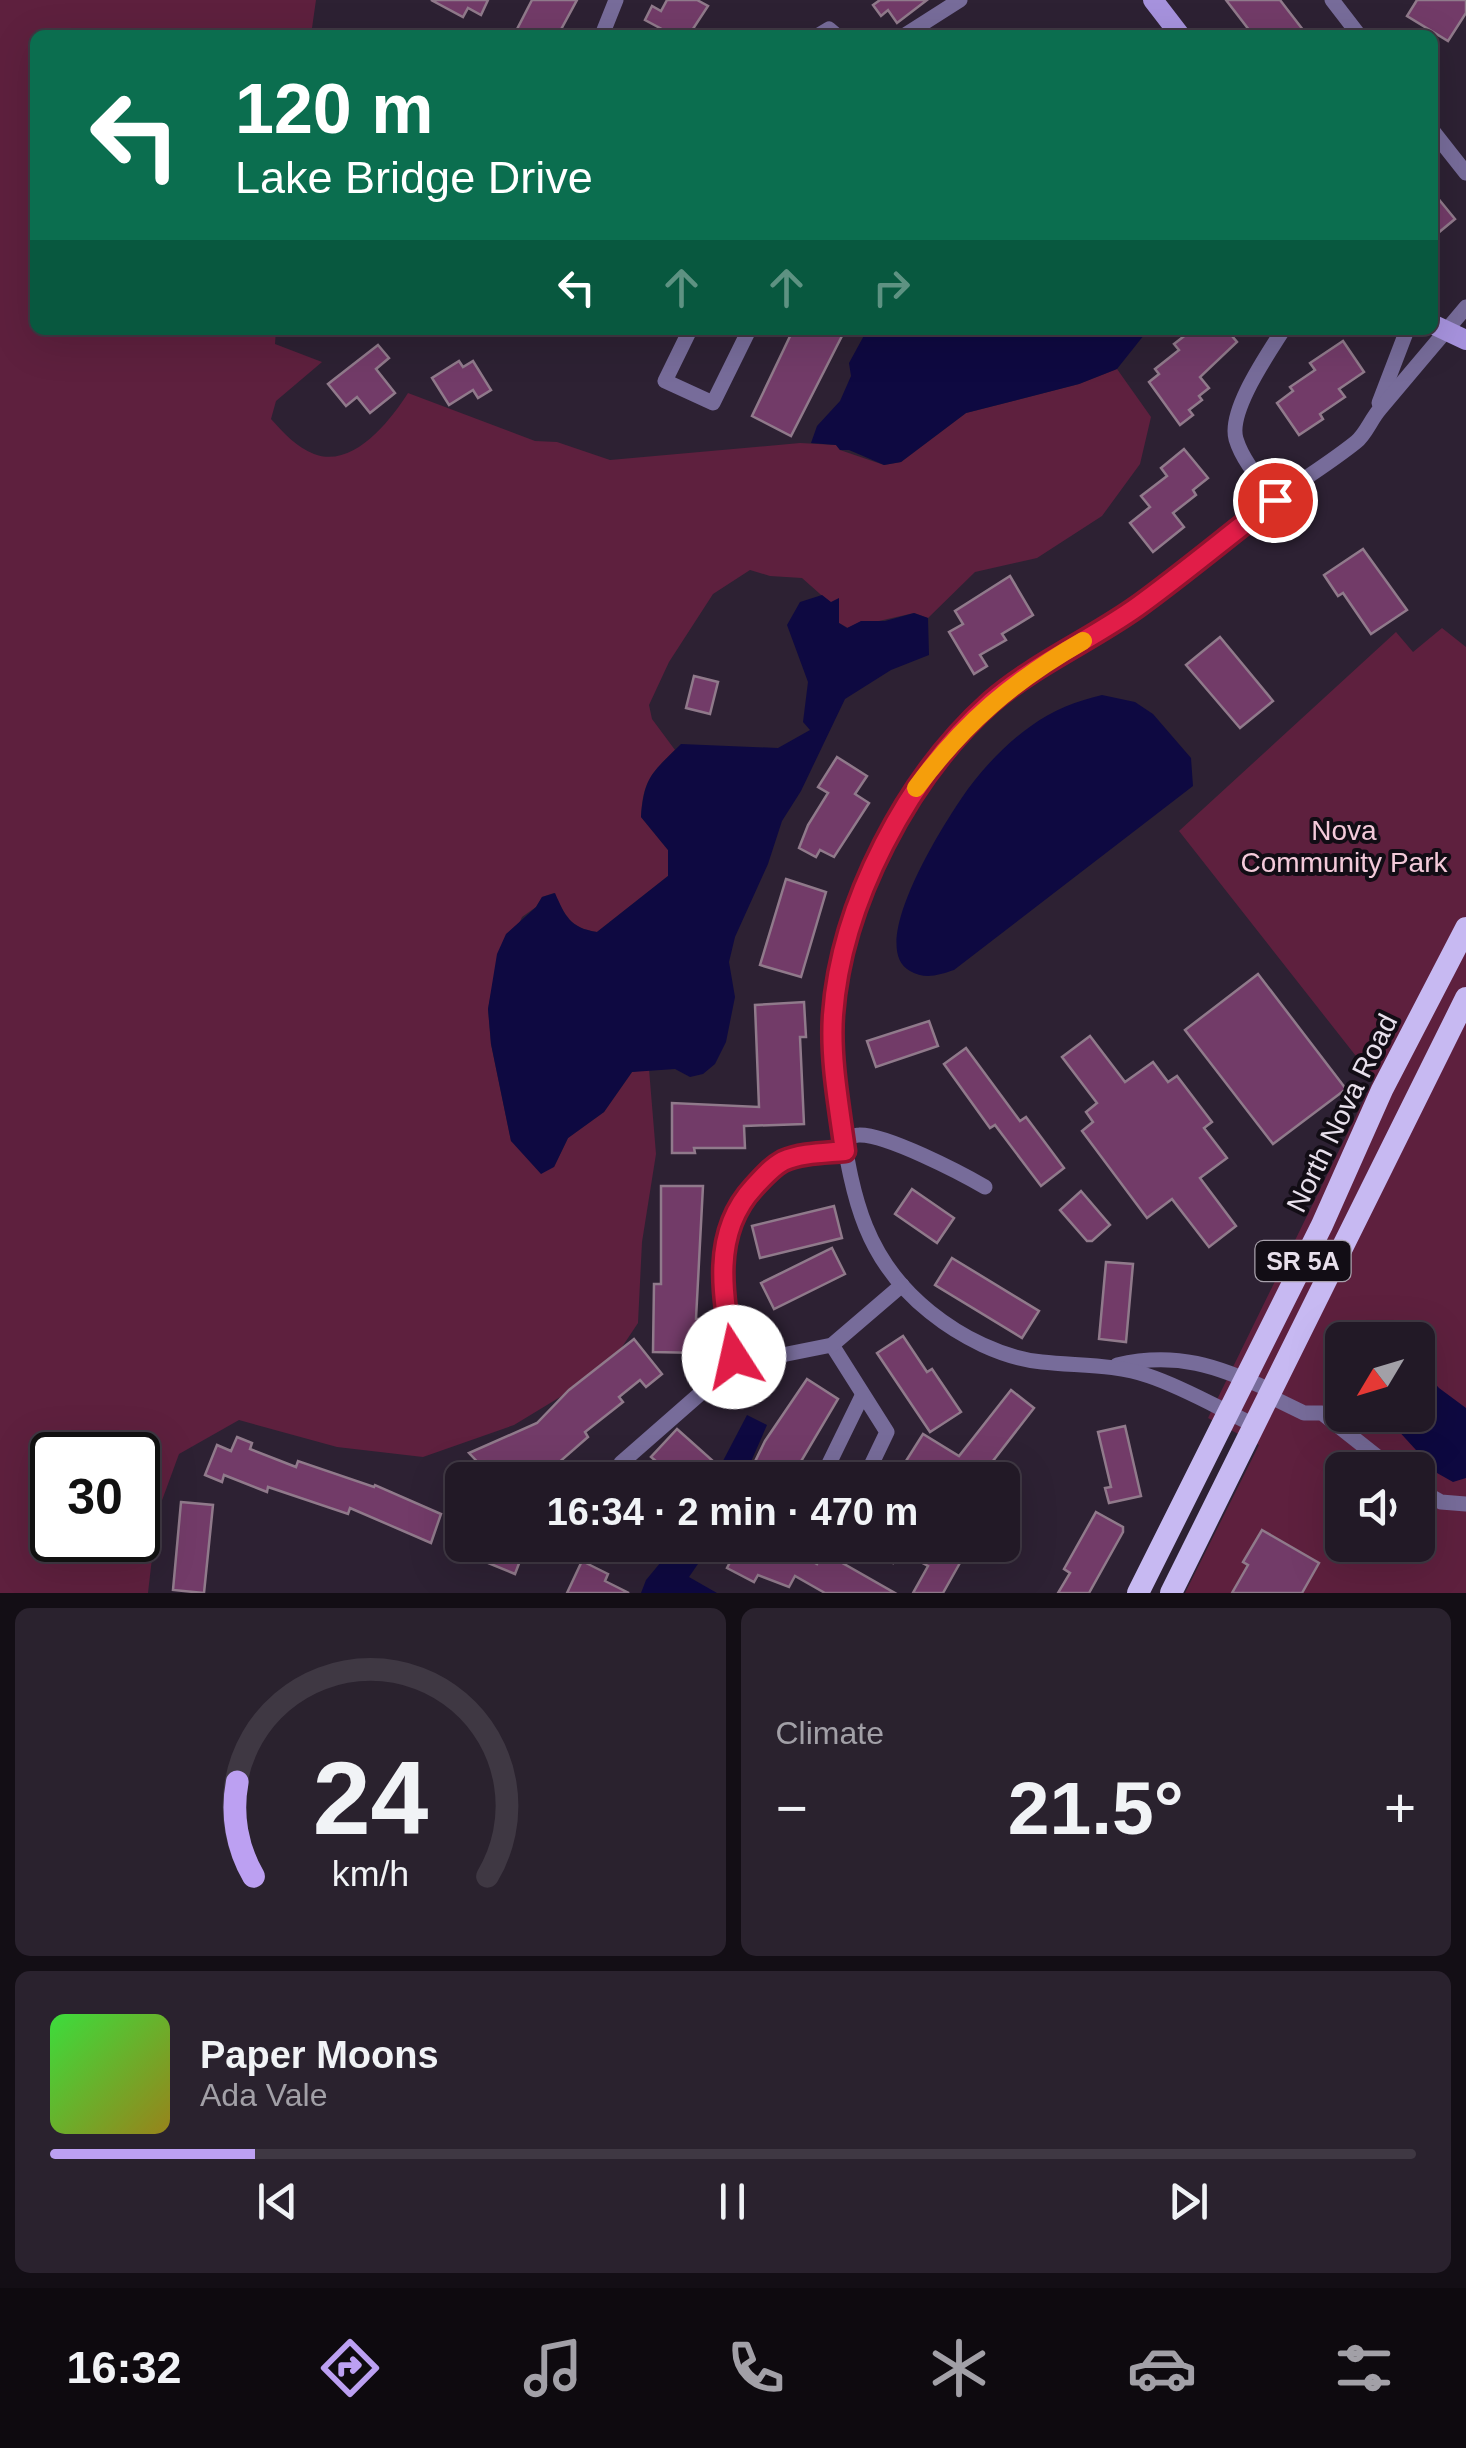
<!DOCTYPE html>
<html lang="en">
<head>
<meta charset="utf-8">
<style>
  body { margin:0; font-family:Helvetica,sans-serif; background:#2a222e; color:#f1f3f6; height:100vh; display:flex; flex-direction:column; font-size:38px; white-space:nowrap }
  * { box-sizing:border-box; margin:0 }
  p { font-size:32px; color:#a2a0a7 }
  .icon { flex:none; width:55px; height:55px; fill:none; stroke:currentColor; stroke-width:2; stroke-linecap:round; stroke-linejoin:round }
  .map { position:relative; height:1593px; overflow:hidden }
  .panel { display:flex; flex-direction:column; gap:15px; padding:15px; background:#130e15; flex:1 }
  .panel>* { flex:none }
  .top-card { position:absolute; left:30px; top:30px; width:1408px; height:305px; border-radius:15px; box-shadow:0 10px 40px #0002,0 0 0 2px #3f3843; background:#0b6e4f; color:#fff; overflow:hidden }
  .needle { width:65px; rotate:232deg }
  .controls { position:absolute; left:1325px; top:1322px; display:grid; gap:20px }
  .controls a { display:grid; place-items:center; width:110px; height:110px; border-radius:15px; background:#221926; box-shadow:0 10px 40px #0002,0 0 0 2px #3f3843; font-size:50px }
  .speed { position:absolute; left:30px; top:1432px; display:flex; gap:20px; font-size:50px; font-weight:700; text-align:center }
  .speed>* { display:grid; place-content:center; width:130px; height:130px; border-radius:50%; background:#221926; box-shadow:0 10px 40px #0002,0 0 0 2px #3f3843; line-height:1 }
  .speed .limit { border:5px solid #111; border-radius:15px; background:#fff; color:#111 }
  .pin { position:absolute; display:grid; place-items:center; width:85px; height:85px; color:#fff; margin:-42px; border:5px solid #fff; border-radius:50%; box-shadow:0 2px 10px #0007 }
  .me { position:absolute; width:110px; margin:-55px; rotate:350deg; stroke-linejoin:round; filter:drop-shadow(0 0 8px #0008) }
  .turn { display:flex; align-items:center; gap:35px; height:210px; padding:0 40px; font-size:45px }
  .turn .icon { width:130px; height:130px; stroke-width:2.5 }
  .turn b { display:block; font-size:70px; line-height:85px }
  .lanes { display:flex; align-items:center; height:95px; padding:0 40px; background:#0003; justify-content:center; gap:50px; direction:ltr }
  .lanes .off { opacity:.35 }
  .big { font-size:75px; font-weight:700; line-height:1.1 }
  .panel .card { flex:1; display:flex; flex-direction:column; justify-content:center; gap:15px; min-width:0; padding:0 35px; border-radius:15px; background:#2a222e }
  .panel .dial { align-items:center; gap:0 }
  .dial svg { height:260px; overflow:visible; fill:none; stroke:#3f3843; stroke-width:7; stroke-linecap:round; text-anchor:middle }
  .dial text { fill:#f1f3f6; stroke:none }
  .song { display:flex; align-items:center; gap:30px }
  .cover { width:120px; height:120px; border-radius:15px; background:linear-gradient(135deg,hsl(120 70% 55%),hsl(50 70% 35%)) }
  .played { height:10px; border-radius:5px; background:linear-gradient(90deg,#bca0f2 15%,#3f3843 15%) }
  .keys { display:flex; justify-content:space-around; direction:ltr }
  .heat { display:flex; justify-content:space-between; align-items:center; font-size:55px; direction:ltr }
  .panel .tiles { flex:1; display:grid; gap:15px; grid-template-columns:1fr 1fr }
  .card:last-child { grid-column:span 2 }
  .trip { position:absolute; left:445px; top:1462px; width:575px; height:100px; border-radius:15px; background:#221926; box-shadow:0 10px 40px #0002,0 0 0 2px #3f3843; font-weight:700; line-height:100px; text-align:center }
  .menu { display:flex; height:160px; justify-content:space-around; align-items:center; background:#0e0a0f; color:#a2a0a7 }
  .menu .icon { width:70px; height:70px }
  .menu .active { color:#bca0f2 }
  .menu b { font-size:45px; color:#f1f3f6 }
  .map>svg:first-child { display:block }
</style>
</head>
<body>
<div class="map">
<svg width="1466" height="1593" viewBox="0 0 1466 1593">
  <rect width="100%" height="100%" fill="#2d2133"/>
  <g fill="#5e203e" fill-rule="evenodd">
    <path d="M0,0H316L311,35H35V330H276L275,344L322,362L276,401L271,419C284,433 296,447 314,454C353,469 390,421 408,393L535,441L557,442L610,460L800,443L836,445L840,450L884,465L901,462L966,413L1079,384L1117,369L1151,417L1140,464L1102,516L1037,558L975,572L928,618L914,613L848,628L839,623L837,609L802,578L770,576L750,570L713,594L669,662L649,705L652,719L675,750C650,774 643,782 641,817L668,850V876L597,932C570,928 566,916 554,893L542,897L536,907L522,917L493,983L488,1009L491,1044L511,1141L554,1167L568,1138L604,1112L632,1072L649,1069L656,1154L642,1242L638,1323L608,1368L514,1425L423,1457L337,1447L239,1420L179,1454L157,1514L148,1593H0ZM52,1455H138V1540H52Z"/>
    <path d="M1442,628L1466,647V1593H1185L1259,1445L1208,1418L1374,1079L1179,831L1396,632L1413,652ZM1342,1340H1418V1415H1342ZM1342,1470H1418V1545H1342Z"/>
  </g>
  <g fill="#0e0941">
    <polygon points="867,330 1148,330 1117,369 1079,384 966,413 901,462 884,465 849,450 840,450 836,445 811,443 817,426 840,401 851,376 849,363"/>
    <path d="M822,595L831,602L839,598V623L847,628L861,621H885L914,613L928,618L929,655L891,670L845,699L801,791L782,821L768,864L735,937L729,962L735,997L726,1042L715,1064L703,1074L690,1077L675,1069L632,1072L604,1112L568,1138L554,1167L541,1174L511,1141L491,1044L488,1009L497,954L506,934L536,907L542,897L555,893C565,916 570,928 597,932L668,876V850L641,817C644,776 653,772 681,744L778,748L810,730L803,722L808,682L787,625L800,602Z"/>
    <path d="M1102,695L1135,702L1153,714L1191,758L1193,786L954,970C939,975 925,980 910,971C866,947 942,827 961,799C979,772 1005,744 1031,726C1053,710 1076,701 1102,695Z"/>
    <polygon points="1418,1365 1439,1388 1466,1408 1466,1478 1453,1482 1437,1473 1384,1415 1418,1415"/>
    <polygon points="747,1415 767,1425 743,1480 713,1480"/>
    <polygon points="675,1545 711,1545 689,1577 717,1593 641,1593 646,1580"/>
  </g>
  <g fill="#723b68" stroke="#907a8b" stroke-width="2.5">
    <polygon points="431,0 488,0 481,15 468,8 463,17"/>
    <polygon points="532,0 577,0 558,35 514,35"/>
    <polygon points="667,0 697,0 708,6 689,35 673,35 645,20 652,6 661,11"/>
    <polygon points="880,0 927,0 897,23 888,10 881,16 873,5"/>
    <polygon points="1226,0 1280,0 1307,35 1253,35"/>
    <polygon points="1417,0 1466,0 1466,13 1448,41 1407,16"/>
    <polygon points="1432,191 1455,219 1432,238"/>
    <polygon points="793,330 845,330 791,436 752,416"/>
    <polygon points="1192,330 1227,330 1237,342 1200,377 1209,388 1199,396 1202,400 1189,410 1193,415 1180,425 1149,382 1159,374 1155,369 1179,350 1174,344"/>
    <polygon points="1343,341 1364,372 1339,389 1345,397 1320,414 1323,419 1299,435 1277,403 1293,391 1290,387 1315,370 1310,363"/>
    <polygon points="378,345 389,358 376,369 395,393 370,413 357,397 346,406 328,384"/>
    <polygon points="459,361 463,367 473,361 491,390 478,398 473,390 449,405 432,378"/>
    <polygon points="1184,449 1208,478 1193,490 1196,495 1173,513 1184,527 1153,552 1130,523 1150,507 1141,496 1167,476 1161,468"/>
    <polygon points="1363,549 1407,610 1371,634 1343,593 1338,596 1324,575"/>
    <polygon points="1010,576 1033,615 1002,634 1006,640 980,655 987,666 974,674 949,632 963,624 955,611"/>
    <polygon points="1220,637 1273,701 1240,728 1186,665"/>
    <polygon points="694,676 718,682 710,714 686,708"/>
    <polygon points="837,757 867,776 855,794 869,803 834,857 820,850 816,857 799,848 808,825 828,793 818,787"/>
    <polygon points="786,879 826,892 801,977 760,965"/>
    <polygon points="1258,974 1346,1089 1273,1144 1185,1030"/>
    <polygon points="804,1002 806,1037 800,1037 804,1124 744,1126 745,1148 694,1148 695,1153 672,1153 672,1103 759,1107 755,1005"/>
    <polygon points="929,1021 938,1046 876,1067 867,1041"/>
    <polygon points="1090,1036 1125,1082 1153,1062 1168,1082 1177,1076 1212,1122 1204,1128 1227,1158 1200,1178 1236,1226 1209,1247 1172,1199 1147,1218 1082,1131 1093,1122 1086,1112 1097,1103 1062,1057"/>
    <polygon points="966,1048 1020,1121 1026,1117 1064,1168 1041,1186 995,1125 990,1128 944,1064"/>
    <polygon points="661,1186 703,1186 696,1319 700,1319 700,1353 653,1352 654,1284 661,1284"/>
    <polygon points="912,1189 954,1218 937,1243 895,1214"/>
    <polygon points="1081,1191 1110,1225 1092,1241 1087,1241 1060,1210"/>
    <polygon points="834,1206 842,1238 760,1258 752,1226"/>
    <polygon points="832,1248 845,1274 774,1309 761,1283"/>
    <polygon points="952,1258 1039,1311 1022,1338 935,1285"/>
    <polygon points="1106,1262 1133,1264 1126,1342 1099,1339"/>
    <polygon points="903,1336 927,1372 932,1369 961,1412 930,1432 877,1353"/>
    <polygon points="634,1339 662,1374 646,1387 640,1380 619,1397 623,1402 585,1432 588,1437 556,1465 534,1476 535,1480 522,1480 510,1467 491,1476 469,1453 537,1423 569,1390"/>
    <polygon points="807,1379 838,1399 790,1480 746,1480 765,1441"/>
    <polygon points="1011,1390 1034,1408 986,1470 1003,1480 894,1480 923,1434 959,1456"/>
    <polygon points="1125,1426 1141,1496 1109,1503 1105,1488 1111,1487 1098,1432"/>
    <polygon points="677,1429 713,1461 696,1480 641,1480 657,1462 651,1457"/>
    <polygon points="237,1437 252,1443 250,1449 296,1467 298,1461 374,1487 375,1485 441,1514 431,1543 350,1508 348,1514 268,1487 267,1492 224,1475 222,1482 205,1475 217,1445 231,1451"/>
    <polygon points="181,1502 213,1505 204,1593 173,1590"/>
    <polygon points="1096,1512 1123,1527 1123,1532 1089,1593 1058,1593 1070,1573 1064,1569"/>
    <polygon points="1262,1530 1319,1563 1302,1593 1232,1593 1248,1565 1243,1562"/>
    <polygon points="444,1545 526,1545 515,1574"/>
    <polygon points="739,1545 782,1545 817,1564 823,1552 895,1593 825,1593 795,1576 789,1587 758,1575 754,1582 727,1568"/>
    <polygon points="865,1545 970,1545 943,1593 913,1593 928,1566 900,1551 893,1563"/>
    <polygon points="582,1561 608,1574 605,1581 629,1593 567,1593"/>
  </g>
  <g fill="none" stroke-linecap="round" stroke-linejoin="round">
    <g stroke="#776c9a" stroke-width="15">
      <polyline points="1332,0 1359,35"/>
      <polyline points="602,35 616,0"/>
      <polyline points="819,35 829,29 836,35"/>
      <polyline points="905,35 960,0"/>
      <polyline points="1432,130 1466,173"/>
      <polyline points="690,330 665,381 713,403 749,330"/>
      <polyline points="1379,403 1407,330"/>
      <path d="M1275,499C1261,481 1243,462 1236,439C1228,411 1268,354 1283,330"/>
      <path d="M843,1139C848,1138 854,1135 859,1135C886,1134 961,1173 985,1187"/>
      <polyline points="832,1345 887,1432 864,1480"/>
      <path d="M735,1357C723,1298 710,1234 754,1187C763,1177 771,1167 783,1162C802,1153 825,1153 845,1151"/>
      <path d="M1117,1365C1176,1351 1218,1366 1272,1391"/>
      <polyline points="1269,1396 1304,1413 1322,1413 1394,1470"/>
      <path d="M1254,1425C1220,1409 1185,1388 1149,1376C1115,1364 1078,1366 1042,1362C1002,1358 961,1337 930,1312C865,1260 853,1199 841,1122C835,1088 831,1049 833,1014C841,903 908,775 991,702C1035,664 1089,641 1137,607C1184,573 1228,535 1275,500C1301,480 1330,463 1356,442C1366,434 1371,419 1380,409C1409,375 1437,341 1466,307"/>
      <polyline points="617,1480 621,1463 718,1378 735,1357 777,1356 832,1345 902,1285"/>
      <polyline points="821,1480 862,1396"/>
      <polyline points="1418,1489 1441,1502 1466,1504"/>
    </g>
    <g stroke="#a692dd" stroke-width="20">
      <polyline points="1153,0 1180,35"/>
      <polyline points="1432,324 1466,340"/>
    </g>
    <g stroke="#c7b9f2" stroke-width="22">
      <polyline points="1138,1593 1322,1225 1382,1090 1466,928"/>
      <polyline points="1171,1593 1466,998"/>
    </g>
  </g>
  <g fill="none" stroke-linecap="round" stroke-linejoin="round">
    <g stroke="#92132f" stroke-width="25">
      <path id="route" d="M734,1357C723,1298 710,1234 754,1187C763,1177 772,1167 783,1161C801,1153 825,1153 845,1151C839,1106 830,1059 833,1015C841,903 908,776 991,702C1035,664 1089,641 1137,607C1184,573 1229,535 1275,500"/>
    </g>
    <use href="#route" stroke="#e11d48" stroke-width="18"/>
    <path stroke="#f59e0b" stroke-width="18" d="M916,788C964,723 1013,681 1083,641"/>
  </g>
  <g text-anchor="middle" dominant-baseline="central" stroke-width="8" stroke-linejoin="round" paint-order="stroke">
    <rect fill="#120d15" stroke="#a8a1ac" stroke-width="2.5" x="1255.5" y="1241" width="95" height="40" rx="8"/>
    <g font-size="25" font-weight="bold" fill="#e8e0ec">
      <text x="1303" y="1261">SR 5A</text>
    </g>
    <g font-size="28" fill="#f4cada" stroke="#120d15">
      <text x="1344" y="830">Nova<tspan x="1344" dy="32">Community Park</tspan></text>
    </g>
    <g font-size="28" fill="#e8e0ec" stroke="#120d15">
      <text transform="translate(1342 1113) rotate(-64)">North Nova Road</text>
    </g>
  </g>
</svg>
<div class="controls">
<a><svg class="needle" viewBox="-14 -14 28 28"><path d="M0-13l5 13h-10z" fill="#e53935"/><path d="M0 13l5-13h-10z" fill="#a2a0a7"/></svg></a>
<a><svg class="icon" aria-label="sound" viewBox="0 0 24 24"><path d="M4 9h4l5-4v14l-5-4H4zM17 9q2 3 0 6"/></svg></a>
</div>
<div class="speed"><div class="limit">30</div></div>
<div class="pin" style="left:1275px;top:500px;background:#d93025"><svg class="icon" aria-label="arrive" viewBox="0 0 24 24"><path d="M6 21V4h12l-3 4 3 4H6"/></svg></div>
<svg class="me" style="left:734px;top:1357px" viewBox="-20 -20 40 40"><circle r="19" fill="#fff"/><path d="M0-13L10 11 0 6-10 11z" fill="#e11d48"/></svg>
<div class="trip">16:34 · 2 min · 470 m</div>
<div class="top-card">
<div class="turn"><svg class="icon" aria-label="left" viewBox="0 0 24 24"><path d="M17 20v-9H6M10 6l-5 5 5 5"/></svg><div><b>120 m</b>Lake Bridge Drive</div></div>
<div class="lanes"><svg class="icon" aria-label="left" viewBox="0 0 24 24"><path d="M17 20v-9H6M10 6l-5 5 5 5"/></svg><svg class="icon off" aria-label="ahead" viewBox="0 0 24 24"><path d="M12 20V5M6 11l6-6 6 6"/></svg><svg class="icon off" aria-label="ahead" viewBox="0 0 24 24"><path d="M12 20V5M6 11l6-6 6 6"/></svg><svg class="icon off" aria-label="right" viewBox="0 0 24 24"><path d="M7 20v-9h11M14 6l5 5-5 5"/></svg></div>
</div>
</div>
<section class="panel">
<div class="tiles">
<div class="card dial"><svg viewBox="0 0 100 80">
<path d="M14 69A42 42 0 1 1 86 69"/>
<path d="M14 69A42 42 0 0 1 9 40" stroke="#bca0f2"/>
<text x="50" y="56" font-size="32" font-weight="700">24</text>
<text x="50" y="72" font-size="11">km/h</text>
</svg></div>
<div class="card"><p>Climate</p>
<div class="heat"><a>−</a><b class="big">21.5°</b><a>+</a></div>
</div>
<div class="card">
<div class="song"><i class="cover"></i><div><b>Paper Moons</b><p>Ada Vale</p></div></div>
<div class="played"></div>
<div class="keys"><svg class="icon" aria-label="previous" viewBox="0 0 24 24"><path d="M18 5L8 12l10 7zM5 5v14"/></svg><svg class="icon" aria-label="pause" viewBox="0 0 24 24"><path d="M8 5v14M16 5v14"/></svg><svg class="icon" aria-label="next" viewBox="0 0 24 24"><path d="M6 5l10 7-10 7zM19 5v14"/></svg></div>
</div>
</div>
</section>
<nav class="menu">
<b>16:32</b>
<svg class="icon active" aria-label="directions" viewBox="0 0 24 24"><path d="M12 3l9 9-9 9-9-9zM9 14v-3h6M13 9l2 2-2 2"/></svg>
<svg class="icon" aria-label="music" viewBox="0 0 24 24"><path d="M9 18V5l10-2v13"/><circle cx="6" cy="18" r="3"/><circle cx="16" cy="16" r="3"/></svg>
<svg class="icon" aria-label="phone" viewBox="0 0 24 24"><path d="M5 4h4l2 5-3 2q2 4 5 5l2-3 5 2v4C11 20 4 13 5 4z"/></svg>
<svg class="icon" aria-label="climate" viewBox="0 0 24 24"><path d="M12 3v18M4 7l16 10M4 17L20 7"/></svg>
<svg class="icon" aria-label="car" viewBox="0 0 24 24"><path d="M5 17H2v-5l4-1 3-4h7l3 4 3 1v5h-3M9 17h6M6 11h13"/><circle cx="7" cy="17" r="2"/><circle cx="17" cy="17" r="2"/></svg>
<svg class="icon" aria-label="filters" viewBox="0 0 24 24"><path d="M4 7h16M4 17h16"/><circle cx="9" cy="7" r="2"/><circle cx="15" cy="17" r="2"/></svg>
</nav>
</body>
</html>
